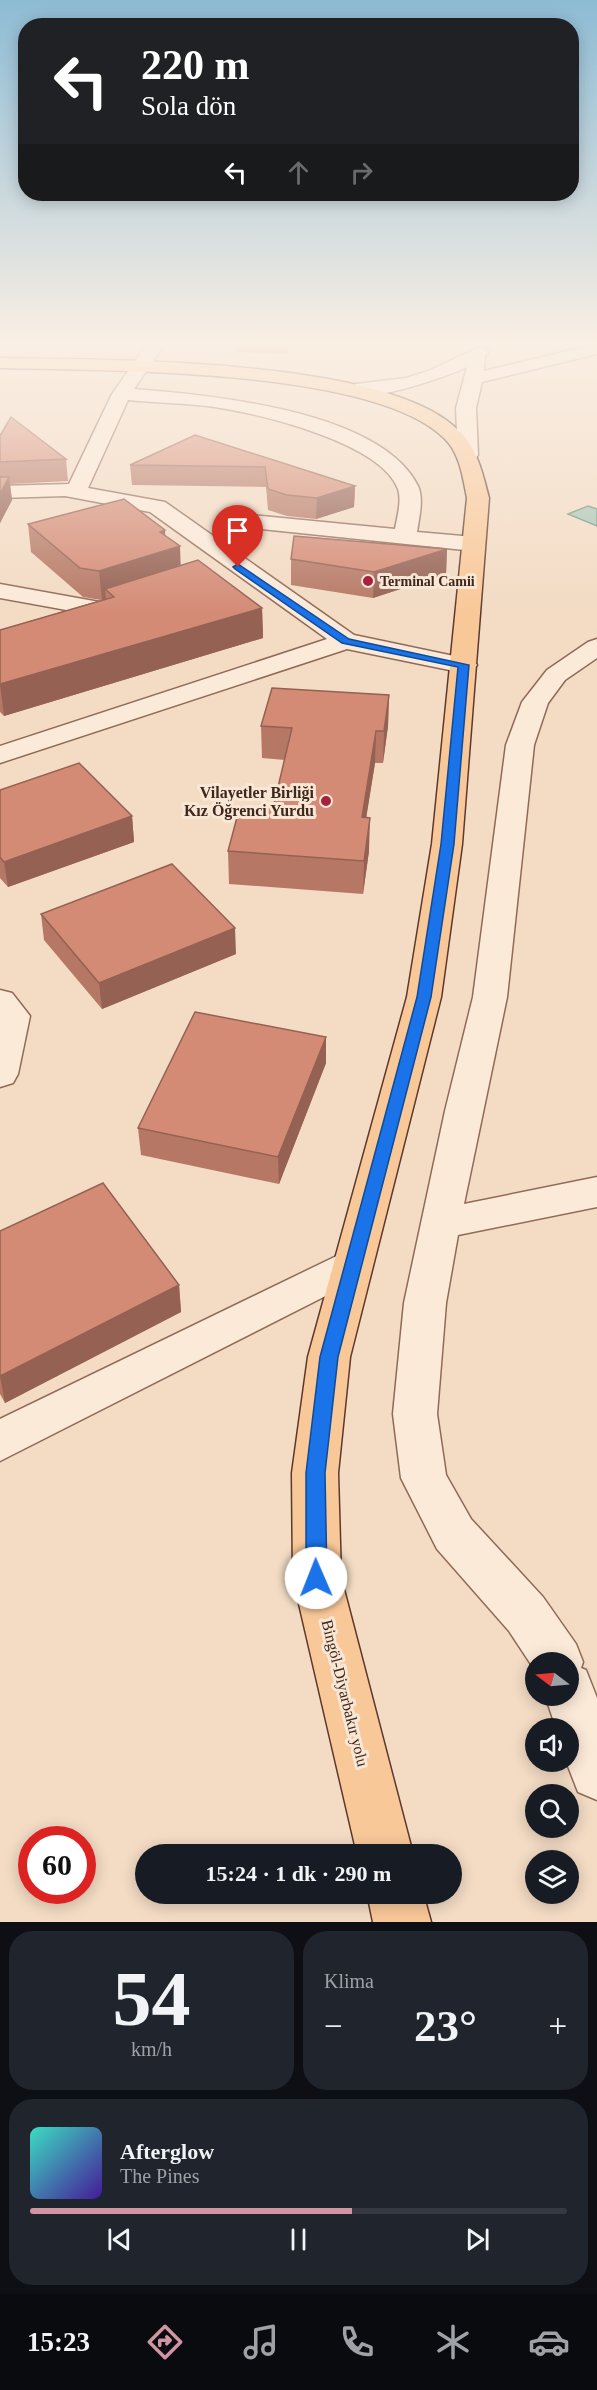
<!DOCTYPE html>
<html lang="tr">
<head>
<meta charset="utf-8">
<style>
  body { margin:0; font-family:"Times New Roman",serif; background:#20242c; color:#f1f3f6; height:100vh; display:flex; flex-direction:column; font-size:22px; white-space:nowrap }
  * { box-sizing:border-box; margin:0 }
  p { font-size:20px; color:#9ea1a6 }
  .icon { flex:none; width:33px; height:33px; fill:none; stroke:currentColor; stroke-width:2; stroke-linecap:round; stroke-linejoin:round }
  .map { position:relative; height:1922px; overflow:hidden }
  .side { display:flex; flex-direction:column; gap:9px; padding:9px; background:#0d0f14; flex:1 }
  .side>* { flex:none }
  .guide { position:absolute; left:18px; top:18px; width:561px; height:183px; border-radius:24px; box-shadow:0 3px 15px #0003; background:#202124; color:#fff; overflow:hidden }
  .needle { width:39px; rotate:286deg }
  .fabs { position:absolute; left:525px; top:1652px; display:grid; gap:12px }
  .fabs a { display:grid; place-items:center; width:54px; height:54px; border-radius:50%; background:#171b24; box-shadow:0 3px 15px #0003; font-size:30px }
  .speed { position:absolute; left:18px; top:1826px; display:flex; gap:12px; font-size:30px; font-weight:700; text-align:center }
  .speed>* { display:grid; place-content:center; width:78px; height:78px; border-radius:50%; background:#171b24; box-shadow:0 3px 15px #0003; line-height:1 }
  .speed .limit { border:9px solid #d22; background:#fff; color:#111 }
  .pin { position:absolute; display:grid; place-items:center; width:51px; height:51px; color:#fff; margin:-62px -26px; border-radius:50% 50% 50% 0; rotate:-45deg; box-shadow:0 0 6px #0007 }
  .pin .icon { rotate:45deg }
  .me { position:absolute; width:66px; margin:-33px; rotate:359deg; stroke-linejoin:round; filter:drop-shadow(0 0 4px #0008) }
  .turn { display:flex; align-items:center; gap:21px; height:126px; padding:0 24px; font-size:27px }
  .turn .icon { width:78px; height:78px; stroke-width:2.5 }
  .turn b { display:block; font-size:42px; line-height:51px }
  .lanes { display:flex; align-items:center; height:57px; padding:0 24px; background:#0003; justify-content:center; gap:30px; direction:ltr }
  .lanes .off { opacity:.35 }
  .big { font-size:45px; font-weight:700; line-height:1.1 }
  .side .card { flex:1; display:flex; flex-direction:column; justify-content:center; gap:9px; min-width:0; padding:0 21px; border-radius:24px; background:#20242c }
  .side .dial { align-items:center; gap:0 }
  .dial b { font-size:78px; line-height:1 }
  .song { display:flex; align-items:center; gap:18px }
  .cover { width:72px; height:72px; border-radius:9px; background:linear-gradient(135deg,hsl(170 70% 55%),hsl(260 70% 35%)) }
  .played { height:6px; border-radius:3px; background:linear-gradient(90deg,#cf95a3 60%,#363941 60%) }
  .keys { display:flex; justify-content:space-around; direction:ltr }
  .heat { display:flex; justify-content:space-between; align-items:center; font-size:33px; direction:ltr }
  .side .tiles { flex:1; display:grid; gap:9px; grid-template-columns:1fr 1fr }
  .card:last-child { grid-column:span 2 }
  .trip { position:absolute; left:135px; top:1844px; width:327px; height:60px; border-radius:30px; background:#171b24; box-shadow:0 3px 15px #0003; font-weight:700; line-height:60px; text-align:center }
  .tab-bar { display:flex; height:96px; justify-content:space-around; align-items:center; background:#090b0e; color:#9ea1a6 }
  .tab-bar .icon { width:42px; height:42px }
  .tab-bar .selected { color:#cf95a3 }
  .tab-bar b { font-size:27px; color:#f1f3f6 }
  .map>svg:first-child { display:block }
</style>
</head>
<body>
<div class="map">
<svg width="597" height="1922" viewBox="0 0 597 1922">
  <rect width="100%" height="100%" fill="#f3dbc4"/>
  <polygon fill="#a6c5b6" stroke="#6c9582" stroke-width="1.5" points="588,506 597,509 597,526 568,514"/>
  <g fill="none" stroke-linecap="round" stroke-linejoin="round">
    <g stroke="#906a58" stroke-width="3">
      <g id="minor">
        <path d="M147,344H165L134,389C209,395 380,410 418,486C424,499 419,518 417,532L474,537L482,539L485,544L482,549L474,551L233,526L230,521L233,516L241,514L395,529C397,517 402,501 398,489C381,442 259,414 215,407C186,403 157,403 128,400L88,488L165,502L354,635L473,660L477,665L473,670L464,673L347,649L0,763V746L327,639L150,512L65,496L0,498V486L69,484L112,394Z"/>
        <path d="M597,344V354L482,382L476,408L478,455L475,459H461L458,455L456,408L467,367C449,376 359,408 347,390L356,384L406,378L428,371L480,347L489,352L485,356L484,371Z"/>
        <polygon points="0,584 105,603 114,605 117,610 114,615 105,617 0,598"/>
        <polygon points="597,639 597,658 565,680 548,703 534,745 507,997 464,1204 597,1177 597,1207 458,1235 446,1303 437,1414 446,1475 471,1519 543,1597 576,1644 583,1662 581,1668 586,1670 597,1698 597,1800 578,1792 566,1761 568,1761 568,1728 556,1728 545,1695 568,1695 568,1662 536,1662 536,1672 509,1631 437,1549 401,1478 393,1414 404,1303 445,1111 473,997 506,745 522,702 547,670 588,642"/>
        <polygon points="0,990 12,993 30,1016 18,1074 13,1083 0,1087"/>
        <polygon points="351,1249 365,1254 371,1265 365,1276 0,1461 0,1419"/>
      </g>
    </g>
    <g stroke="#5d392d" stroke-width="3">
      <g id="major">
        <path d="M0,358C104,360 390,357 460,432C478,450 483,475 489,498L462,844L441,997L350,1357L338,1473L341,1578L413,1854H357L293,1578L292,1473L308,1357L407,997L432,844L467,498C463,478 460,454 445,439C374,367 102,371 0,368Z"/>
        <polygon points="367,1893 423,1893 431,1922 373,1922"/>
      </g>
    </g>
    <use href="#minor" fill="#fcead9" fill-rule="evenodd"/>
    <use href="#major" fill="#f9c899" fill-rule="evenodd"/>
  </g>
  <g fill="#b67865">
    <polygon points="236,344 289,344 287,354 236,352"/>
    <polygon points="0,434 66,459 68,481 10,484 12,500 0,523"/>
    <polygon points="195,435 355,486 354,507 316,519 287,516 268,510 266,487 132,485 130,465"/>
    <polygon points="28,524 165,530 165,535 181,566 262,608 263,638 4,716 0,712 0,630 101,600 83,597 31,552"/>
    <polygon points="447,549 446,574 373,598 291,585 291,559"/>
    <polygon points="389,695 388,726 383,763 375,763 366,818 369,851 363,894 229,884 228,851 273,808 285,760 262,758 261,726"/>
    <polygon points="0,790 132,816 134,842 8,887 0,878"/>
    <polygon points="41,914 236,954 102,1009 44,940"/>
    <polygon points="326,1037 326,1063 279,1184 141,1155 138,1128"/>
    <polygon points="0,1231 179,1285 181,1312 5,1403 0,1394"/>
  </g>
  <g fill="#946153">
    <polygon points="287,344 289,344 287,354"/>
    <polygon points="9,477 12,500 0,523 0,494"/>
    <polygon points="355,486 354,507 316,519 317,498"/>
    <polygon points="165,530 166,551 180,546 181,575 105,589 106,599 102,601 99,571 160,532"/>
    <polygon points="447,549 446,574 373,598 374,572"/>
    <polygon points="262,608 263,638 4,716 0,684"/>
    <polygon points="389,695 388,726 383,763 384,731"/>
    <polygon points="376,731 375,763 361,850 362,817"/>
    <polygon points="132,816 134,842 8,887 4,862"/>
    <polygon points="370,818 369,851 363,894 364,861"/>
    <polygon points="235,928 236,954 102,1009 99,983"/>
    <polygon points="326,1037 326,1063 279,1184 278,1157"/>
    <polygon points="179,1285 181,1312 5,1403 0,1376"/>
  </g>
  <g fill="#d48b76" stroke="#946153" stroke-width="1.5">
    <polygon points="11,417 66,459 0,462 0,434 1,434"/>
    <polygon points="195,435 355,486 317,498 287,495 268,489 265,467 130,465"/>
    <polygon points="0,477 9,477 0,494"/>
    <polygon points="124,499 165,530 160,532 180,546 99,571 80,568 28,524"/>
    <polygon points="294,536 447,549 374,572 291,559"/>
    <polygon points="198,560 262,608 0,684 0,630 114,597 105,589"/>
    <polygon points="272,688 389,695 384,731 376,731 362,817 370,818 364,861 228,851 240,806 273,808 292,728 261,726"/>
    <polygon points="79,763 132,816 4,862 0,857 0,790"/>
    <polygon points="172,864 235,928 99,983 41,914"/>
    <polygon points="195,1012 326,1037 278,1157 138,1128"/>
    <polygon points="103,1183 179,1285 0,1376 0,1231"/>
  </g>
  <linearGradient id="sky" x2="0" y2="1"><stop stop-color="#8dbbd4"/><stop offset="0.56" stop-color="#faefe4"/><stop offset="1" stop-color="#faefe4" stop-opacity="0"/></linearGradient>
  <rect width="597" height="613" fill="url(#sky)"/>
  <polygon fill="#1a73e8" stroke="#114b97" stroke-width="1.5" points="238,564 349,639 469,665 454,844 431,997 338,1357 325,1473 327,1578 324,1584 316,1587 309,1584 306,1578 306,1473 320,1357 417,997 441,844 458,667 342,643 235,569 233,567"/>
  <g fill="#a5223d" stroke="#f9e7d5" stroke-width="2">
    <circle cx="368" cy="581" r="6"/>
    <circle cx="326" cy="801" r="6"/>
  </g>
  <g text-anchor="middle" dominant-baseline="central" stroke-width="6" stroke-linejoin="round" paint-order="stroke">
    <g font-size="14" font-weight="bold" fill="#3e271d" stroke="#f9e7d5" text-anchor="start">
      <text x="380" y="581">Terminal Camii</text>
    </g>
    <g font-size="16" font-weight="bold" fill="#3e271d" stroke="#f9e7d5" text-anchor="end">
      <text x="314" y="792">Vilayetler Birliği<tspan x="314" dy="18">Kız Öğrenci Yurdu</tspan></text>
    </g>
    <g font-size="16" fill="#3e271d" stroke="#f9e7d5">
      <text transform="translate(345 1693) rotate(76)">Bingöl-Diyarbakır yolu</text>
    </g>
  </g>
</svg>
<div class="fabs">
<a><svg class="needle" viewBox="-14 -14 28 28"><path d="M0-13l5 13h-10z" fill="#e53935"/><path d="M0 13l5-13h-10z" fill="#9ea1a6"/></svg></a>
<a><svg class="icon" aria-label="sound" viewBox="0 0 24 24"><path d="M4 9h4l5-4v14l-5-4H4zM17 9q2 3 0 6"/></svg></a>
<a><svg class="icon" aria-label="search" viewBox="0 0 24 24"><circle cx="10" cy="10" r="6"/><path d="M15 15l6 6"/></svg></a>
<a><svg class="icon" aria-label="layers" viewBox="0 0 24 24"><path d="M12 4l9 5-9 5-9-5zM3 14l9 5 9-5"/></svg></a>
</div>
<div class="speed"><div class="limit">60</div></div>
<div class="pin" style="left:238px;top:567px;background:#d93025"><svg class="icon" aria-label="arrive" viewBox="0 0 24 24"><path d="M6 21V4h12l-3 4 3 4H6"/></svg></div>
<svg class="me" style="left:316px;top:1578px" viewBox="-20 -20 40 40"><circle r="19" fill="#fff"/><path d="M0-13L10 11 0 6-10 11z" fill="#1a73e8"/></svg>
<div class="trip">15:24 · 1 dk · 290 m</div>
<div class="guide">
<div class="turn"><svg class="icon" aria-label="left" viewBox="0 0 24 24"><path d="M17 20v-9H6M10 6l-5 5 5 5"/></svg><div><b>220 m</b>Sola dön</div></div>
<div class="lanes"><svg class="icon" aria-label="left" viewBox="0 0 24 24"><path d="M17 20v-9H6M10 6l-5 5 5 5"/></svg><svg class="icon off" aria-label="ahead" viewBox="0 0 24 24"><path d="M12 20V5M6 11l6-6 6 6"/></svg><svg class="icon off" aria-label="right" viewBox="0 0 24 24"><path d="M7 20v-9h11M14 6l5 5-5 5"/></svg></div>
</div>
</div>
<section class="side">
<div class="tiles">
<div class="card dial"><b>54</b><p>km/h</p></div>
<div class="card"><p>Klima</p>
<div class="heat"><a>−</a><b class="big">23°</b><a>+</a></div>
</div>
<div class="card">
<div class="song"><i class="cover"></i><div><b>Afterglow</b><p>The Pines</p></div></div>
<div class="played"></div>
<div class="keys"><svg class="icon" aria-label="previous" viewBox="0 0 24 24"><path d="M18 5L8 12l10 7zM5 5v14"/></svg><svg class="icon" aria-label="pause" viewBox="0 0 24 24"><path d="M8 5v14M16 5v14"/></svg><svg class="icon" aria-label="next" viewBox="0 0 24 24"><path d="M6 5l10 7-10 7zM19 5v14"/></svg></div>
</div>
</div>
</section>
<nav class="tab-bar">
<b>15:23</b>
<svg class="icon selected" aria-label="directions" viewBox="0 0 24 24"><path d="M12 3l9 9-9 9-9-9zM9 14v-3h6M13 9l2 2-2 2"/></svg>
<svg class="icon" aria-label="music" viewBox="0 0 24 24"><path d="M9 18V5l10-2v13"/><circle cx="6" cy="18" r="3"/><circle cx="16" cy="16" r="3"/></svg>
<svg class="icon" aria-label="phone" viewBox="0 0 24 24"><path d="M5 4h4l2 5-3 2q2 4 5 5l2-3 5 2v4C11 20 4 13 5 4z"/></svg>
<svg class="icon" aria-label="climate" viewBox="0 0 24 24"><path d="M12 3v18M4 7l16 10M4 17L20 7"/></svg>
<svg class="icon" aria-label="car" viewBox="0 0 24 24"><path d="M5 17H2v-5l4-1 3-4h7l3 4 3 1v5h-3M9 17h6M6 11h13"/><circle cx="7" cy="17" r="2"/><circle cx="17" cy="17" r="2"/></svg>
</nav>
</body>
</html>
